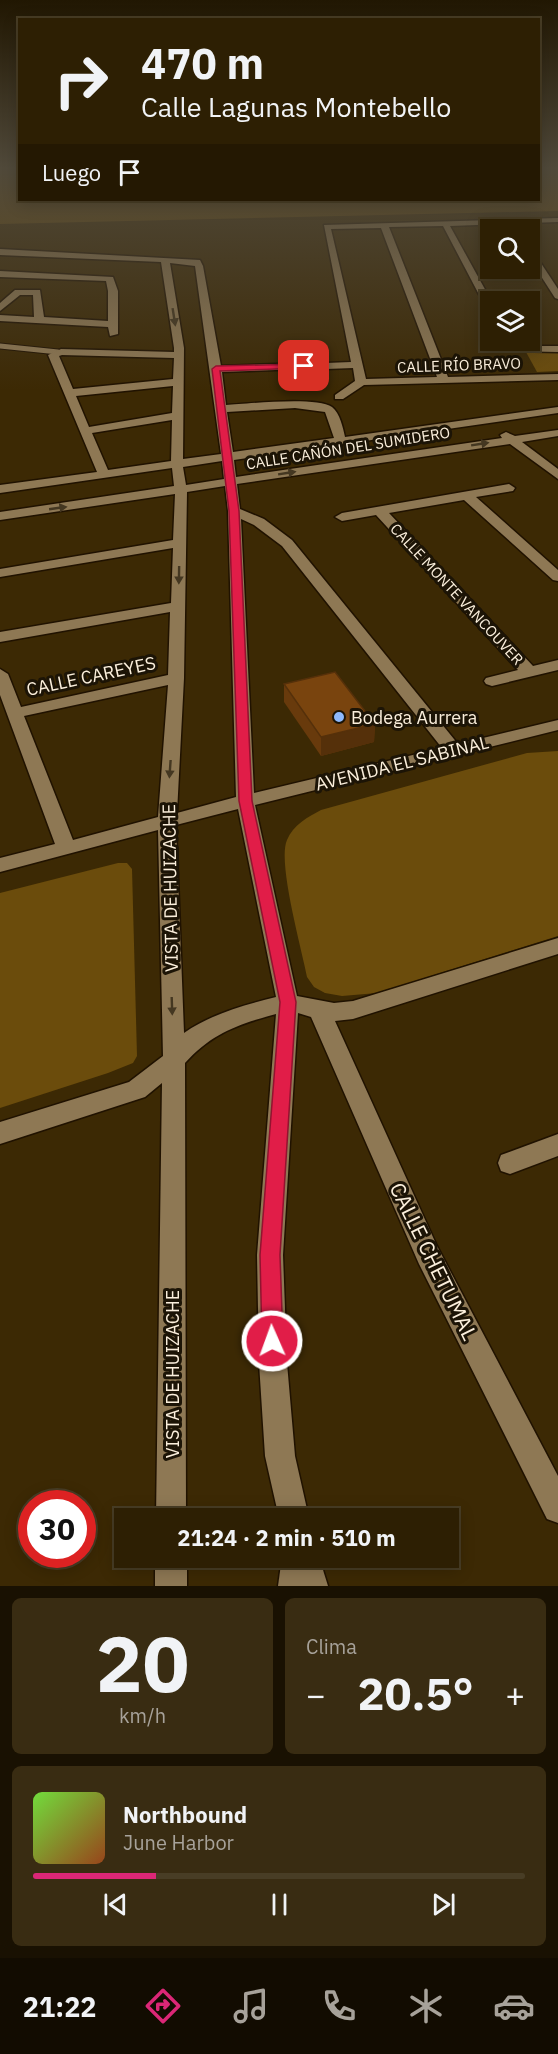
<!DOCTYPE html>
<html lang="es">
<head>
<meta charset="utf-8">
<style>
  body { margin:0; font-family:"IBM Plex Sans",sans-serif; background:#392c12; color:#f1f3f6; height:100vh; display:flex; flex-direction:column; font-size:22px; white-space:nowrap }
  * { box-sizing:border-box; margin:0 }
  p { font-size:20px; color:#a7a29a }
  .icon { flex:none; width:33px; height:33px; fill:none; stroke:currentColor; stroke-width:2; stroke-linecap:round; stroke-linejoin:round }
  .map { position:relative; height:1586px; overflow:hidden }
  .sheet { display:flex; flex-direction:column; gap:12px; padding:12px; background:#191102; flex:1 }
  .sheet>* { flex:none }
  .guide { position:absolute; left:18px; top:18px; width:522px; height:183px; border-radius:0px; box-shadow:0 3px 15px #0003,0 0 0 2px #483d25; background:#2d1f03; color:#f1f3f6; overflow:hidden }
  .tools { position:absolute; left:480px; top:219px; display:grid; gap:12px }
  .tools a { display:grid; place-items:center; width:60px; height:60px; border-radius:0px; background:#2d1f03; box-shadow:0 3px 15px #0003,0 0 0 2px #483d25; font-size:30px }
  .speed { position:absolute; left:18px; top:1490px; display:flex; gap:12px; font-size:30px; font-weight:700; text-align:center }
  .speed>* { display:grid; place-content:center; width:78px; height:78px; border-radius:50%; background:#2d1f03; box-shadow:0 3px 15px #0003,0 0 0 2px #483d25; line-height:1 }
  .speed .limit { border:9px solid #d22; background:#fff; color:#111 }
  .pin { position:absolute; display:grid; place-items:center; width:51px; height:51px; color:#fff; margin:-26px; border-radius:12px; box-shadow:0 3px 9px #0006 }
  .me { position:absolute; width:66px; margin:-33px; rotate:358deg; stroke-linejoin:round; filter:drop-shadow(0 0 4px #0008) }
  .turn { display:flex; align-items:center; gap:21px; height:126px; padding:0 24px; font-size:27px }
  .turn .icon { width:78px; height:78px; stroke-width:2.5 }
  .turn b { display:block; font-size:42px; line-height:51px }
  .then { display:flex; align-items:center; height:57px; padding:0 24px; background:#0003; gap:12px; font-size:22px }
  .big { font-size:45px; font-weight:700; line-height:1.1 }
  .sheet .widget { flex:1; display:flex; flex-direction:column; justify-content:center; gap:9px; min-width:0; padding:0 21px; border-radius:9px; background:#392c12 }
  .sheet .dial { align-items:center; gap:0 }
  .dial b { font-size:78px; line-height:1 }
  .song { display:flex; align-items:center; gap:18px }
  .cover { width:72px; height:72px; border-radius:9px; background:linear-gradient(135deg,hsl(100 70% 55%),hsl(20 70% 35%)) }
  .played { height:6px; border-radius:3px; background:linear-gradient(90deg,#db2777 25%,#483d25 25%) }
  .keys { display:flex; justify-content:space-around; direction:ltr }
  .heat { display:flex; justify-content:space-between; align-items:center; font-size:33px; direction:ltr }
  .sheet .tiles { flex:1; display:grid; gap:12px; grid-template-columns:1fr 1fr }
  .widget:last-child { grid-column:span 2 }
  .trip { position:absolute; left:114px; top:1508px; width:345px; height:60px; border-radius:0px; background:#2d1f03; box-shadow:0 3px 15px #0003,0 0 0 2px #483d25; font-weight:700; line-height:60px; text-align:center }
  .menu { display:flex; height:96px; justify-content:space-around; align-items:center; background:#120c01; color:#a7a29a }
  .menu .icon { width:42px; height:42px }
  .menu .active { color:#db2777 }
  .menu b { font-size:27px; color:#f1f3f6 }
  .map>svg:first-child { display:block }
</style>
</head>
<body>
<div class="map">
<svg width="558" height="1586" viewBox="0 0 558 1586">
  <rect width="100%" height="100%" fill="#3c2904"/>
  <g fill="#6b4c0c">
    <polygon points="0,168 19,168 20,200 538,200 539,168 558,168 558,211 0,224"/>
    <polygon points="526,352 558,352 558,371 537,372"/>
    <path d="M558,751V936L377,993L342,996L325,993L314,987L307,977C302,950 277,862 287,840C293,825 308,817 321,810L527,753Z"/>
    <polygon points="118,863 127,863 132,869 137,1056 133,1063 108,1073 0,1108 0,893"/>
  </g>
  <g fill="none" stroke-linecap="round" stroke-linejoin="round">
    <g stroke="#201200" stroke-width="7">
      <polyline id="service" points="0,346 58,352"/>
    </g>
    <g stroke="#201200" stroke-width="3">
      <g id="minor">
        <path d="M558,218V222L450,226L492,302L490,309L485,306L443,226L389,227L448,377L558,374V380L364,385L343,399H335V395L355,381L353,368L326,369L321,366L326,363L351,362L324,225ZM381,228L437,377L366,379L331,229Z"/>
        <path d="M0,249L200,260L203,266L221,366L304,363L309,366L304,369L222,372L226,405C247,404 316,396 332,407C340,413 343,428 345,437L558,407V413L234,460L236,477L502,438L500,435L506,432L515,436L558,430V436L522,442L558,469V479L510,444L237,484L240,509L264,519L292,540L458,744L558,720V730L255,805L297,996L334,1003L353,1001L558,938V954L353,1019L335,1021L437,1246L558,1476V1523L547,1519L419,1264L311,1017L298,1013L283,1255L287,1363L295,1456L309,1518H279L265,1456L259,1363L257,1255L276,1014C239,1024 212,1033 185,1063L186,1518H156L162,1083L145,1097L0,1144V1122L129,1082L163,1056L158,830L0,872V858L55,844L0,695V669L8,674L21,707L168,675L170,612L0,642V632L171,603L173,548L0,577V569L173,540L175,494L0,520V512L174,486L172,468L0,493V485L97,472L48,355L61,349L174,352V348L161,262L0,255ZM170,263L195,266L221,454L183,459L184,348ZM62,355L174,358L173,379L73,389L59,356ZM173,386L172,413L89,427L76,396ZM295,408L325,412L334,438L233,452L227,412ZM172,420L171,461L108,470L92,433ZM222,461L224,479L186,485L183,467ZM225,486L228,511L236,797L177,813L184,678L187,492ZM241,519L254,525L282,546L442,748L254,793ZM168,685L158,817L73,840L24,716ZM238,809L276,997C244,1005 211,1014 184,1033L176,825Z"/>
        <polygon points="530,250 533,251 558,289 558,299 555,298 530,259"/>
        <polygon points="0,271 113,277 118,291 118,334 110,336 108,327 0,321 0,315 34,317 33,295 20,295 0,311 0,303 15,290 40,290 44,317 108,321 108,291 106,281 0,277"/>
        <polygon points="514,346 558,346 558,352 510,351 509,349"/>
        <polygon points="509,484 515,488 513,491 476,497 558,570 558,581 553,580 464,500 389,513 533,666 558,660 558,670 492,686 486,684 484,681 486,678 518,670 376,515 342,521 335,517 342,513"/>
        <polygon points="558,1134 558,1156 510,1174 501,1171 498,1163 501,1155"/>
        <rect x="155" y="1557" width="32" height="29"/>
        <polygon points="282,1557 319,1557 328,1586 278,1586"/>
      </g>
    </g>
    <use href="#service" stroke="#8e7854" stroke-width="5"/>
    <use href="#minor" fill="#8e7854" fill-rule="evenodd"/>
  </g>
  <polygon fill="#683a0c" points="284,684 375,724 374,742 321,756 284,702"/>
  <polygon fill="#55300a" points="375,724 374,742 321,756 321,737"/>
  <polygon fill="#79440e" stroke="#55300a" stroke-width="1.5" points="335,672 375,724 321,737 284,684"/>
  <defs><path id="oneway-solid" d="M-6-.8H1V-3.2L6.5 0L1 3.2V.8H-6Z" transform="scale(1.5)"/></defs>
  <g fill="#443721">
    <use href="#oneway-solid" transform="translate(174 317) rotate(81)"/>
    <use href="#oneway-solid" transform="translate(480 444) rotate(-9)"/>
    <use href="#oneway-solid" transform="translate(287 473) rotate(-9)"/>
    <use href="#oneway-solid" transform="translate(58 508) rotate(-8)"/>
    <use href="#oneway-solid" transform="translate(179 575) rotate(91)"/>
    <use href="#oneway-solid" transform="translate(170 769) rotate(94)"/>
    <use href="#oneway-solid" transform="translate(172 1006) rotate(88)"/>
  </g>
  <linearGradient id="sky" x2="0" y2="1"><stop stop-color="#211702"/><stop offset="0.43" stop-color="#50493a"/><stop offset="1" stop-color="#50493a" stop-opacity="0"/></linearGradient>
  <rect width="558" height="390" fill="url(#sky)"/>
  <polygon fill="#e11d48" stroke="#92132f" stroke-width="1.5" points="304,364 306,364 306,368 220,371 239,511 252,801 296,1002 280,1255 283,1341 280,1349 272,1352 265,1349 262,1341 260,1255 280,1002 239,801 229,511 212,369 216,366"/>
  <circle fill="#8eb9fc" stroke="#1c1406" stroke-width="2" cx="339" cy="717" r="6"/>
  <g text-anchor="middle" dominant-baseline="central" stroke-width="6" stroke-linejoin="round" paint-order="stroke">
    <g font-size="15" fill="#fbefdc" stroke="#1c1406">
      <text transform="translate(459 365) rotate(-2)">CALLE RÍO BRAVO</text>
      <text transform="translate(348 448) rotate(-9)">CALLE CAÑÓN DEL SUMIDERO</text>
      <text transform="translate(457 594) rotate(47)">CALLE MONTE VANCOUVER</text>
    </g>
    <g font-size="18" fill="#fbefdc" stroke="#1c1406">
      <text transform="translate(91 676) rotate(-12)">CALLE CAREYES</text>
      <text transform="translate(402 763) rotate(-14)">AVENIDA EL SABINAL</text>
      <text transform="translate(170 888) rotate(-91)">VISTA DE HUIZACHE</text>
      <text transform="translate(172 1374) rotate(-90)">VISTA DE HUIZACHE</text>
    </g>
    <g font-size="18" fill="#fbefdc" stroke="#1c1406" text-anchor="start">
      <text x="351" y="717">Bodega Aurrera</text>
    </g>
    <g font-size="21" fill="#fbefdc" stroke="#1c1406">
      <text transform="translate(434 1261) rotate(64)">CALLE CHETUMAL</text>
    </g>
  </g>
</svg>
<div class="tools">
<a><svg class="icon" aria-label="search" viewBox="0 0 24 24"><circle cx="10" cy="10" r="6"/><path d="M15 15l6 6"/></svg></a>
<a><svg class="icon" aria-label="layers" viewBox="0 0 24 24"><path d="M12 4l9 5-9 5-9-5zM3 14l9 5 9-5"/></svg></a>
</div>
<div class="speed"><div class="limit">30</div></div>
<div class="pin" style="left:304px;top:366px;background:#d93025"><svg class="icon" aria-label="arrive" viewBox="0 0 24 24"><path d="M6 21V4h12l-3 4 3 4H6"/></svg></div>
<svg class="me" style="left:272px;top:1341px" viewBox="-20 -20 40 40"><circle r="17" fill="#e11d48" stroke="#fff" stroke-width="3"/><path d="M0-11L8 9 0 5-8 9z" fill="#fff"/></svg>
<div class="trip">21:24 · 2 min · 510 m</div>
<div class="guide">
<div class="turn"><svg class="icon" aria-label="right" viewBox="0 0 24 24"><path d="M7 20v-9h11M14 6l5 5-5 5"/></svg><div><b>470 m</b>Calle Lagunas Montebello</div></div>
<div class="then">Luego<svg class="icon" aria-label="arrive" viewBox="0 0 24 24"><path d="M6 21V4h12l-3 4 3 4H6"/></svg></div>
</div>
</div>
<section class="sheet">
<div class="tiles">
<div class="widget dial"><b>20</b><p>km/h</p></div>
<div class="widget"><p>Clima</p>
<div class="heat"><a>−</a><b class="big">20.5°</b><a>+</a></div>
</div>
<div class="widget">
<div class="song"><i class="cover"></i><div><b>Northbound</b><p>June Harbor</p></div></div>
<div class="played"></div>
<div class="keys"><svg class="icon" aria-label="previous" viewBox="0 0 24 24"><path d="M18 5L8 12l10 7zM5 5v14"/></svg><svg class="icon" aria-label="pause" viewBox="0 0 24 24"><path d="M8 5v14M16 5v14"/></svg><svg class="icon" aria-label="next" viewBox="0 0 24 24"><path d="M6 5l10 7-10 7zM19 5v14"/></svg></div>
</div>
</div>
</section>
<nav class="menu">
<b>21:22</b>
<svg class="icon active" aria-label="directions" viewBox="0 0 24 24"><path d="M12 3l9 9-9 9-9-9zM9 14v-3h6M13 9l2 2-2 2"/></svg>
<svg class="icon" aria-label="music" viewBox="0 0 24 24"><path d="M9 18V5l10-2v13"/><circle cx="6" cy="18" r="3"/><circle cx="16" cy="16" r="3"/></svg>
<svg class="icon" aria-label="phone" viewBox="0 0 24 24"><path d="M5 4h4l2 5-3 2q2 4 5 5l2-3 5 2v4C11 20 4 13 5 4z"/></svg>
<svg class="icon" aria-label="climate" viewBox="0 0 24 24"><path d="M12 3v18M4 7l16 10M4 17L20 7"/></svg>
<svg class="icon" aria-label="car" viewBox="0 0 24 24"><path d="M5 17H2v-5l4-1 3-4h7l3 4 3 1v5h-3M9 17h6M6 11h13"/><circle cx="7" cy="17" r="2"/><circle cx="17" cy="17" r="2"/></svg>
</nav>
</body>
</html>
